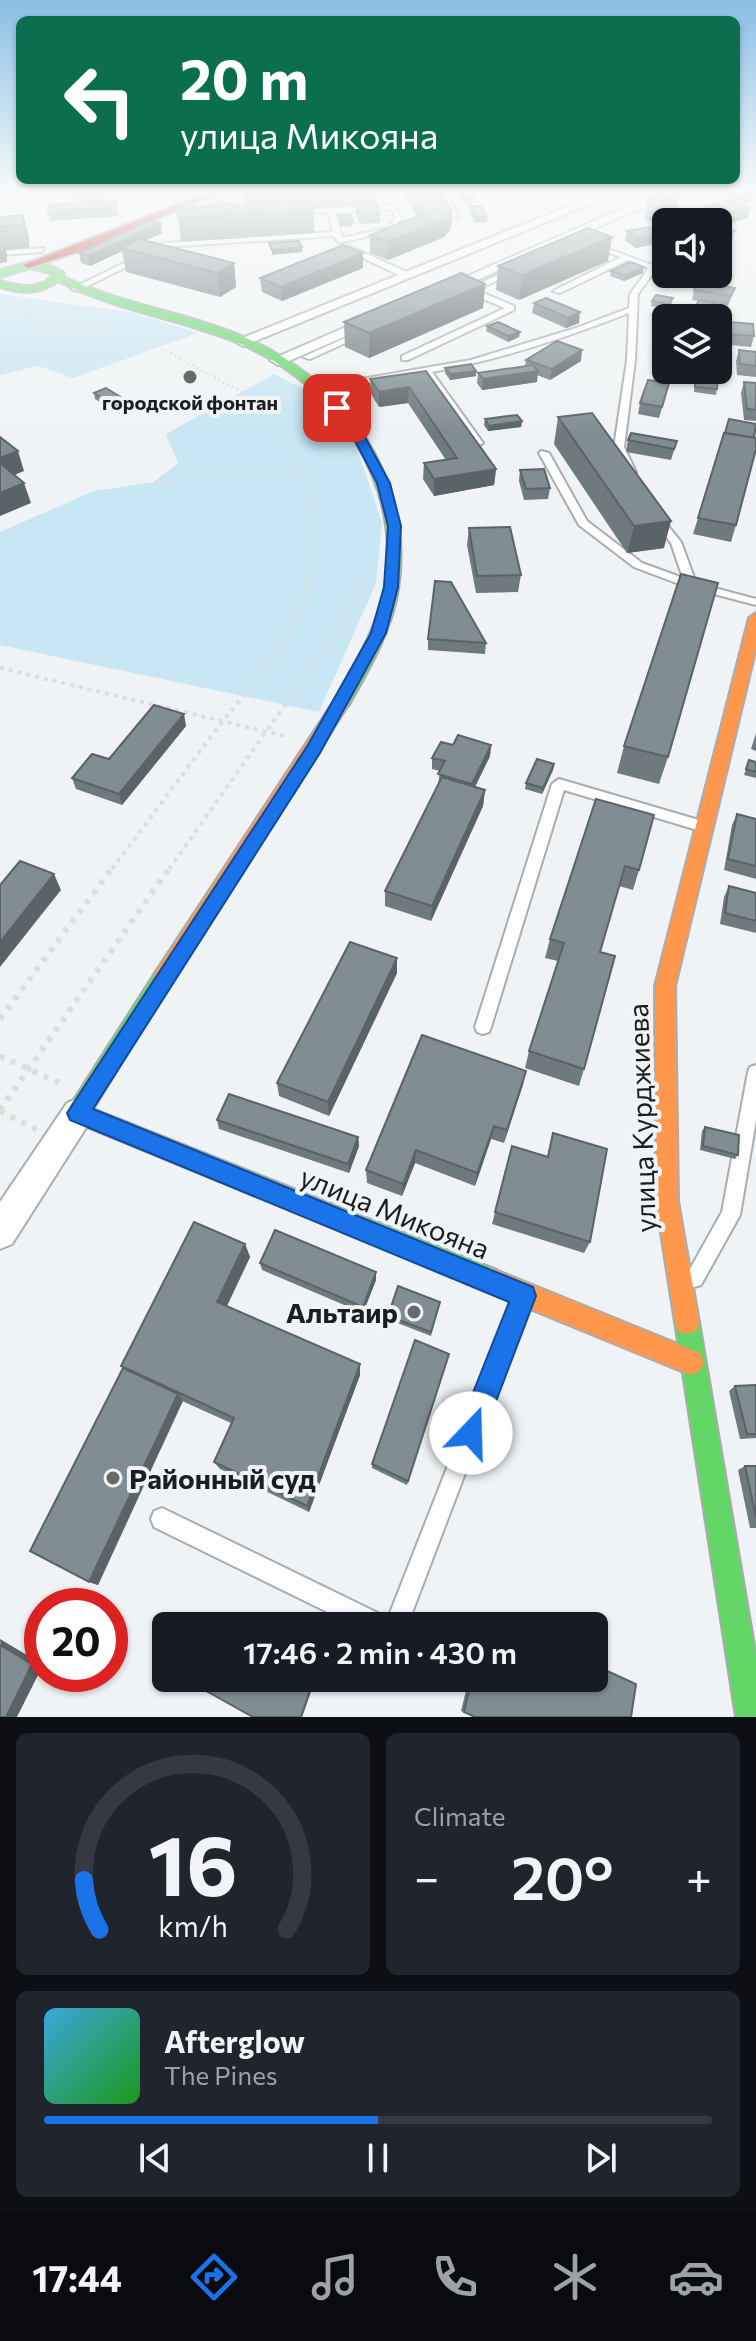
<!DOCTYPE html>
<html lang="en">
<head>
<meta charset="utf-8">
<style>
  body { margin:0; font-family:Commissioner,sans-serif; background:#20242c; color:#f1f3f6; height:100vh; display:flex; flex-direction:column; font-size:30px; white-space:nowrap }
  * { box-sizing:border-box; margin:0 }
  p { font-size:26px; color:#9ea1a6 }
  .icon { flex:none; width:44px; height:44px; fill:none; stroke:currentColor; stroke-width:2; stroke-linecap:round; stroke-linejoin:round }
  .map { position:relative; height:1717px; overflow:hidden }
  .drawer { display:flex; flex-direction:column; gap:16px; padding:16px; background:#0d0f14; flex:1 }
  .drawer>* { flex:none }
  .guide { position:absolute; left:16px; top:16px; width:724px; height:168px; border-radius:12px; box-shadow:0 2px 6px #0004; background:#0b6e4f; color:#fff; overflow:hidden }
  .buttons { position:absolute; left:652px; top:208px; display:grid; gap:16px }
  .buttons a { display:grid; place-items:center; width:80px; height:80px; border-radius:12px; background:#171b24; box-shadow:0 2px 6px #0004; font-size:40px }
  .speed { position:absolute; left:24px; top:1588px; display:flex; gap:16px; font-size:40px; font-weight:700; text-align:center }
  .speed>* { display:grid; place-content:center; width:104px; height:104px; border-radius:50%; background:#171b24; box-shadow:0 2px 6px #0004; line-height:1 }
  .speed .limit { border:12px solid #d22; background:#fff; color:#111 }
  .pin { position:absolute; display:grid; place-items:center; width:68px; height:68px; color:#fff; margin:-34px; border-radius:16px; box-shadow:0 4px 12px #0006 }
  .me { position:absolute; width:88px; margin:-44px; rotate:21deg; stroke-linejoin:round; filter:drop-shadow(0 0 6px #0008) }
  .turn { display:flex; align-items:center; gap:28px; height:168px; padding:0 32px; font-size:36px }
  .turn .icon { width:104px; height:104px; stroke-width:2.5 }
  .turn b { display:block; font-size:56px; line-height:68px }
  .big { font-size:60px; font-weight:600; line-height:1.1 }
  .drawer .card { flex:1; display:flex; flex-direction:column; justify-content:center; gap:12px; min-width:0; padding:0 28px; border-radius:12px; background:#20242c }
  .drawer .dial { align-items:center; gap:0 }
  .dial svg { height:208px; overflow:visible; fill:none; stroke:#363941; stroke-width:7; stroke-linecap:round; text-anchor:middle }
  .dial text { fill:#f1f3f6; stroke:none }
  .song { display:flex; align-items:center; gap:24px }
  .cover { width:96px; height:96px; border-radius:12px; background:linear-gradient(135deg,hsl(200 70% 55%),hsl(120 70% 35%)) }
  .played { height:8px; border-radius:4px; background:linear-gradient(90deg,#1a73e8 50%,#363941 50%) }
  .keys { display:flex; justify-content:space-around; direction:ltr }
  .heat { display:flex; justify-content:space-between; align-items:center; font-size:44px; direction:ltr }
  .drawer .tiles { flex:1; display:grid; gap:16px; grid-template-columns:1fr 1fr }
  .card:last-child { grid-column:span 2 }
  .trip { position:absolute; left:152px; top:1612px; width:456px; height:80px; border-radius:12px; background:#171b24; box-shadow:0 2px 6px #0004; font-weight:600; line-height:80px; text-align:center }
  .tab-bar { display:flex; height:128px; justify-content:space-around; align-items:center; background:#090b0e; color:#9ea1a6 }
  .tab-bar .icon { width:56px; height:56px }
  .tab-bar .on { color:#1a73e8 }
  .tab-bar b { font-size:36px; color:#f1f3f6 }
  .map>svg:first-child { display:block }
</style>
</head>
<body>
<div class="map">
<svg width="756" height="1717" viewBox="0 0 756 1717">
  <rect width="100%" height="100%" fill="#f0f3f5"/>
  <g fill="#c8e6f4">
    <polygon points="0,294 134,313 198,333 73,378 38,366 0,375"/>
    <polygon points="274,374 308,391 356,445 382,523 376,583 319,712 0,645 0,532 94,491 154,482 178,463 166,434"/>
  </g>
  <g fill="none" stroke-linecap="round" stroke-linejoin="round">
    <g stroke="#aaacad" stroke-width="4">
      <g id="lane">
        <polygon points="441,192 447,192 458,217 454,217"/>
        <path d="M393,205L402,218L391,231L339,243L334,236L166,247L78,291L71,289L165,243L333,232L328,212L295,214L292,212L295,210ZM391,209L396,218L387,228L342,238L335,212Z"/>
        <path d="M590,242L657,267L638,294L635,360L624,447L636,472L634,474H628L614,447L627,360L629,313C565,338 499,360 432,372L483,443L478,446L475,445L424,373L321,392L317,389L321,386L471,360L576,328L629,308L630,294L649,268L628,260L560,293L553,291L621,257L590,246Z"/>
        <polygon points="349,246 409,273 410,275 403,277 346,250"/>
        <polygon points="44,248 41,252 0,255 0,251"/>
        <polygon points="511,269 518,271 476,290 514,306 514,310 408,360 402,360 402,356 505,308 463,291"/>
        <polygon points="356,333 363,335 310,359 303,357"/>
        <polygon points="541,451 549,453 587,521 642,563 683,578 671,543 651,518 660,516 681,542 696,583 756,599 756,605 687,587 634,567 579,525 539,453"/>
        <polygon points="559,779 709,823 711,827 704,832 564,790 491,1027 489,1032 483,1034 477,1032 475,1027 552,784"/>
        <polygon points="756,1065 756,1120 740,1215 701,1285 694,1287 687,1285 685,1278 722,1212 748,1072 750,1067"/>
        <polygon points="522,1291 529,1293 531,1300 407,1626 356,1626 154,1527 151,1519 154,1511 162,1508 388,1618 513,1300 515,1293"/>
      </g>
    </g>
    <g stroke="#aaacad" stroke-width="4">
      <g id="street">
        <polygon points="603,192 620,192 248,344 243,346 235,341"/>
        <polygon points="661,192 678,192 445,294 435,294 433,291"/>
        <polygon points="378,313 383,314 383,320 284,363 278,365 270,360"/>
        <polygon points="78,1098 89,1103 94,1113 89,1123 12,1244 0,1249 0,1202 67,1103"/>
      </g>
    </g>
    <g stroke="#aaacad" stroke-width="4">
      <g id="fast">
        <path d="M30,262L48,264L64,273L62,276C121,305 186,312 246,338C345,381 415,479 398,589C392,630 368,671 348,706L342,707L334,702C353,667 376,631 384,592C406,484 334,381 236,342C177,318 114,310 58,281C40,295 20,294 0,287V281C20,287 38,291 54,274L30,268L0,277V270Z"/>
        <polygon points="164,968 171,970 174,976 171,982 93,1109 497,1270 500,1279 497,1288 488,1291 70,1120 67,1113 70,1106 157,970"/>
        <polygon points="687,1310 696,1313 699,1322 756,1657 756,1717 736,1717 675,1322 678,1313"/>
      </g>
    </g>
    <g stroke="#aaacad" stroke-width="4">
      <g id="slow">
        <polygon points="756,613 756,648 675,986 678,1201 699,1322 696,1331 687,1334 678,1331 675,1322 656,1201 655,986 749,618"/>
        <polygon points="342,697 350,702 171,982 164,984 157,982 154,976 157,970 336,698"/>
        <polygon points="488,1267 700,1353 704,1362 700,1371 691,1375 479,1288 476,1279 479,1270"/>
      </g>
    </g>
    <g stroke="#aaacad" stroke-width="4">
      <polygon id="jam" points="209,192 221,192 84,250 28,268 23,265"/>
    </g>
    <g stroke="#dddede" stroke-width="3" stroke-dasharray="2 3" stroke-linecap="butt">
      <polyline points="0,316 50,321 159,347 254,399 287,438 304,468 310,488 316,544 308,584"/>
      <polyline points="0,374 50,322"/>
      <polyline points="154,482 304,468"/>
      <polyline points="360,584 362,579"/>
    </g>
    <g stroke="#dddede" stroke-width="4" stroke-dasharray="4 5" stroke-linecap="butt">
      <polyline points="0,668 289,737"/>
      <path d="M112,869C149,820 185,770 223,721C258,677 297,640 309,582"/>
      <polyline points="169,869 341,626 361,582"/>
    </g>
    <g stroke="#dddede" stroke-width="6" stroke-dasharray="5 7" stroke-linecap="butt">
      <polyline points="0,1019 113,867"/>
      <polyline points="0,1056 62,1084"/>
      <polyline points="0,1110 170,867"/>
      <polyline points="0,1111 37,1130"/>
    </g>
    <use href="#lane" fill="#fdfdfe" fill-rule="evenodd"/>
    <use href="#street" fill="#fdfdfe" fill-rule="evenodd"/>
    <use href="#fast" fill="#63d668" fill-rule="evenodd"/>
    <use href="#slow" fill="#ff974d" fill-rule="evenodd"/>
    <use href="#jam" fill="#b3261e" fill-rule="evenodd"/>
  </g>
  <g fill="#6e7a7e">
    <polygon points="53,192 104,192 105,199 77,201 76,195 54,197"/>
    <polygon points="131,192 158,192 158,195 132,197"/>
    <polygon points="243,192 374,192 374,203 380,214 380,223 360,224 356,214 356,206 313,208 315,233 181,242 177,208 244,204"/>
    <polygon points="402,192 440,192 452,211 451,229 444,237 388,260 370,253 370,235 417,217"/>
    <polygon points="456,192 471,192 474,198 474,203 463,204"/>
    <polygon points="659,192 676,214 689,219 688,222 666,222 666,233 658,230 659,223 657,224 644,220 648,197"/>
    <polygon points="731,192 752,192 750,203 731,201 750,208 747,218 725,225 703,217 705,207 730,201"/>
    <polygon points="116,200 118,216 50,221 48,212"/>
    <polygon points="470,206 487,217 487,222 475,223 469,211"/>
    <polygon points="23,215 29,238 29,248 6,250 7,262 0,263 0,217"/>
    <polygon points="339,215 353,221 353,226 341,227"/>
    <polygon points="718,228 734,231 732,241 720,244 718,244"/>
    <polygon points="627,231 660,234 658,243 636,248 625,241"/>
    <polygon points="162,233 146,240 234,263 236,287 220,297 126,272 122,251 90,266 81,263 79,253"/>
    <polygon points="718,252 725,259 723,269 718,269"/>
    <polygon points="608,261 519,300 496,290 498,266"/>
    <polygon points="659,267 666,267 666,274 694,274 693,278 658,276"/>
    <polygon points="363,268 282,301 262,292 260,278"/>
    <polygon points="611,271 643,273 624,281 610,276"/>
    <polygon points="485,284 483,308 369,358 345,347 344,322"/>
    <polygon points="735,288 728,306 714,304 709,317 693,314 698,301 692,300 694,290"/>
    <polygon points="652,301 672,303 668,309 651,306"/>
    <polygon points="534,303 579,323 566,328 532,313"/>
    <polygon points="718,321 754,336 751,347 718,344"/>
    <polygon points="487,326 519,337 508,342 486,331"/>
    <polygon points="666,343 666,358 662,358"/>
    <polygon points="739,350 756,352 756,377 737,375 736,361"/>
    <polygon points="526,360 581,361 550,380 537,375 537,382 482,390 477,383 478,373 525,366"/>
    <polygon points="445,368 476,371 476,376 450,380 445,373"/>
    <polygon points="426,371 496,469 494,485 434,496 423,479 424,463 446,460 408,403 379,407 371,394 370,379"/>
    <polygon points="695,375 717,389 716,395 694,392"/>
    <polygon points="744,382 756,383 756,421 744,420 741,393"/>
    <polygon points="94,393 131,409 119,414 95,399"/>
    <polygon points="666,394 659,418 638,414 640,403"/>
    <polygon points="558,417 664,548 627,553 554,444"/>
    <polygon points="485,419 522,421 521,427 488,431 484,425"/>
    <polygon points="628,440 677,441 671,460 626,452"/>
    <polygon points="520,470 550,488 548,499 524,500 519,481"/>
    <polygon points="698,518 736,525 731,542 693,534"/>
    <polygon points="469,528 521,575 518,592 476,593 467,545"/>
    <polygon points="428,639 486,643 485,654 428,650"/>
    <polygon points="186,726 122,805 76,789 72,778 109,759"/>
    <polygon points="756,733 756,751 751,749"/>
    <polygon points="453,745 491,745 490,756 475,787 485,790 483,806 431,921 385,906 385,891 438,785 440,771 432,769 432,758"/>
    <polygon points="624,746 668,757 659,784 617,773"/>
    <polygon points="749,760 756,762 756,778 744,775"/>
    <polygon points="554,764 553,770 542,794 525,789 526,783"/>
    <polygon points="596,799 639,870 633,890 619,886 600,952 584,1069 579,1086 525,1068 529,1051 558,961 545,958 550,939"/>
    <polygon points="737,814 756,819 756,879 724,870 732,825"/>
    <polygon points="729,886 756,893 756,933 720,924 724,897"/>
    <polygon points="397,973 329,1116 279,1096 277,1083"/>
    <polygon points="526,1071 504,1143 491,1139 475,1186 415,1163 402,1196 367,1183 366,1170"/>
    <polygon points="217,1120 358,1137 359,1146 349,1173 219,1129"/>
    <polygon points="705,1127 738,1155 735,1159 700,1150 702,1131"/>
    <polygon points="553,1133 590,1242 584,1253 492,1224 512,1146 547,1157"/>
    <polygon points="245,1244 250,1257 227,1306 360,1364 360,1375 309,1512 220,1469 214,1462 231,1423 182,1401 98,1585 89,1582 123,1368 121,1366"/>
    <polygon points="260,1263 376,1280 363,1313 262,1270"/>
    <polygon points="440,1302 431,1336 387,1319 388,1316"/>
    <polygon points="449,1354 407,1485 372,1468 372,1464"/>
    <polygon points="756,1385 756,1438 740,1439 729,1391 735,1386"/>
    <polygon points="745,1466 756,1466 756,1528 750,1528 738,1470"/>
    <polygon points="487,1616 508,1626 481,1626 483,1618"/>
    <polygon points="469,1678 594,1678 475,1717 461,1711"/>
  </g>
  <g fill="#5a6367">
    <polygon points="680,192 676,214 660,220 659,223 657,224 662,201"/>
    <polygon points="750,208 747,218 725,225 727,216"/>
    <polygon points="452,211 451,229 444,237 388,260 388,242"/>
    <polygon points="23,215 29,238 29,248 23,225"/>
    <polygon points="161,223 162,233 126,250 121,248 122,251 90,266 88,256"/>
    <polygon points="734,231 732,241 720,244 722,234"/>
    <polygon points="660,234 658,243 636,248 638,238"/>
    <polygon points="612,237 608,261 519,300 522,275"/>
    <polygon points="4,244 7,254 7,262 0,263 0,253"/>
    <polygon points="302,247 302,252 272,255 272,250"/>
    <polygon points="363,253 363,268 282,301 281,287"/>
    <polygon points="234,263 236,287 220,297 217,273"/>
    <polygon points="644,267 643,273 624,281 625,276"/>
    <polygon points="485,284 483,308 369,358 369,333"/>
    <polygon points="580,312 579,323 566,328 568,318"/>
    <polygon points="520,332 519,337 508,342 508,336"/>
    <polygon points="582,350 581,361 550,380 552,369"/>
    <polygon points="476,371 476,376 450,380 450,374"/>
    <polygon points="538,371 537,382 482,390 483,379"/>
    <polygon points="409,387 408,403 379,407 379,392"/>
    <polygon points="130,403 131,409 119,414 118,408"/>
    <polygon points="522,421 521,427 488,431 489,426"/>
    <polygon points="18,451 24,471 2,480 0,475 0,458"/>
    <polygon points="496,469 494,485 434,496 434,479"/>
    <polygon points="24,483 31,503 0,516 0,493"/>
    <polygon points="671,521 664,548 627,553 634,526"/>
    <polygon points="184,714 186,726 122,805 119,794"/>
    <polygon points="491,745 490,756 471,795 472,784"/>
    <polygon points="554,764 553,770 542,794 543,788"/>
    <polygon points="485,790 483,806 431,921 432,906"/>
    <polygon points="54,874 61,890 0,967 0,942"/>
    <polygon points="397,958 397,973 329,1116 328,1102"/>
    <polygon points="526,1071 523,1085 504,1143 507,1130"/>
    <polygon points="494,1126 491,1139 475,1186 477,1173"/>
    <polygon points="358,1137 359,1146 349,1173 348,1164"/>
    <polygon points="416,1150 415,1163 402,1196 403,1184"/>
    <polygon points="245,1244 250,1257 223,1314 217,1302"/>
    <polygon points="376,1272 376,1280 363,1313 363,1307"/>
    <polygon points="360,1364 360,1375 309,1512 307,1506"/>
    <polygon points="178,1394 183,1401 98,1585 89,1582"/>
    <polygon points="0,1639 42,1664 42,1667 17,1717 6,1717"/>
    <polygon points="314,1678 316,1678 302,1717 301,1717"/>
  </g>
  <g fill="#808e93" stroke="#5a6367" stroke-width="2">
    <polygon points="413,192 440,192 452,211 444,220 388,242 370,235 426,213"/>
    <polygon points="459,192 471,192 474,198 463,199"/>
    <polygon points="659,192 680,192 662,201 648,197"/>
    <polygon points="116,200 116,207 48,212 48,205"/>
    <polygon points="310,200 314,210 178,218 177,208"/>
    <polygon points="728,200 750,208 727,216 705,207"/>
    <polygon points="222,201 231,204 211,206"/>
    <polygon points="376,203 380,214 360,215 356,204"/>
    <polygon points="470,206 481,206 487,217 476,218"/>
    <polygon points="676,214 689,219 680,222 666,223 660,220"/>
    <polygon points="23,215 23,225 0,227 0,217"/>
    <polygon points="339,215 351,215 353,221 341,222"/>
    <polygon points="152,220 161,223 88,256 79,253"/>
    <polygon points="724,226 734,231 722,234 718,233 718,228"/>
    <polygon points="649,227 660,234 638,238 627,231"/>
    <polygon points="588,228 612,237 522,275 498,266"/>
    <polygon points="139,239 234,263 217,273 121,248"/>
    <polygon points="299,241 302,247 272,250 269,243"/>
    <rect x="0" y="244" width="4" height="9"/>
    <polygon points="343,245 363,253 281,287 260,278"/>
    <polygon points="718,252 723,252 725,259 718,259"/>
    <polygon points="630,262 644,267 625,276 611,271"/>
    <rect x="659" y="267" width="7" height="4"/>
    <polygon points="461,273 485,284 369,333 344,322"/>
    <polygon points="698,282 735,288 731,296 694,290"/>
    <polygon points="656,295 673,298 669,304 652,301"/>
    <polygon points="546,298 580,312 568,318 534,303"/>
    <polygon points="699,300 715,303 710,312 694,309"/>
    <polygon points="718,321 753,324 754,336 718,333"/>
    <polygon points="498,322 520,332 508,336 487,326"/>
    <polygon points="557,341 582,350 552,369 526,360"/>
    <polygon points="739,350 756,352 756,366 740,364"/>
    <polygon points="471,364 476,371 450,374 445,368"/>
    <polygon points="533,365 538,371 483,379 478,373"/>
    <polygon points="426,371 496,469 434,479 424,463 457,458 409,387 379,392 370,379"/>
    <polygon points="695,375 718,377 717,389 695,387"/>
    <polygon points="648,380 669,383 662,407 640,403"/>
    <polygon points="744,382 756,383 756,410 747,409"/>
    <polygon points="106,388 130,403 118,408 94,393"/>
    <polygon points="592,413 671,521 634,526 558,417"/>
    <polygon points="517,415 522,421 489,426 485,419"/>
    <polygon points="729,419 756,424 754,438 725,433"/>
    <polygon points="631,433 677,441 674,449 628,440"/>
    <polygon points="724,433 756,438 756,449 736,525 698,518"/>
    <polygon points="0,437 18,451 0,458"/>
    <polygon points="0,463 24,483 0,493"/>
    <polygon points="544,469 550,488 526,489 520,470"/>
    <polygon points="510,527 521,575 477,576 469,528"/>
    <polygon points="681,574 718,583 668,757 624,746"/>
    <polygon points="435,581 451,582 486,643 428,639"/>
    <polygon points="154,705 184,714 119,794 72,778 92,754 109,759"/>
    <polygon points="458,735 491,745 472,784 438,774 445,761 432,758 441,742 453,745"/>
    <polygon points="537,759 554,764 543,788 526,783"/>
    <polygon points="749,760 756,762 756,772 746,769"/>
    <polygon points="442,777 485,790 432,906 385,891"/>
    <polygon points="596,799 654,815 639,870 625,866 600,952 615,956 584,1069 529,1051 564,943 550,939"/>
    <polygon points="737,814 756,819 756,866 728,859"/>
    <polygon points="20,861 54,874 0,942 0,885"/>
    <polygon points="729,886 756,893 756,921 725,913"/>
    <polygon points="350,942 397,958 328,1102 277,1083"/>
    <polygon points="422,1035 526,1071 507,1130 494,1126 477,1173 416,1150 403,1184 366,1170"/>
    <polygon points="229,1094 358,1137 348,1164 217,1120"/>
    <polygon points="705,1127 739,1135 738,1155 703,1146"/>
    <polygon points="553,1133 607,1149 590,1242 495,1212 512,1146 548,1157"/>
    <polygon points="194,1222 245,1244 217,1302 360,1364 307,1506 214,1462 234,1418 121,1366"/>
    <polygon points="275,1230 376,1272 363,1307 260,1263"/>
    <polygon points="398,1286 440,1302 431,1332 388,1316"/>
    <polygon points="415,1340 449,1354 408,1481 372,1464"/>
    <polygon points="123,1368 178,1394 89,1582 30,1551"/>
    <polygon points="756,1385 756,1434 747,1434 735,1386"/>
    <polygon points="745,1466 756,1466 756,1517"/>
    <polygon points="199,1614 221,1626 194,1626"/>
    <polygon points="487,1616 508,1626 484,1626"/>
    <polygon points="0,1645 32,1664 6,1717 0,1717"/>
    <polygon points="594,1665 636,1684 631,1717 475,1717 464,1712 472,1678 594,1678"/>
    <polygon points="183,1678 314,1678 301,1717 253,1717"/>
  </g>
  <linearGradient id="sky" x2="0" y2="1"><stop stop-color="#89bee6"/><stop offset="0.44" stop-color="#f8fafa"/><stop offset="1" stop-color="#f8fafa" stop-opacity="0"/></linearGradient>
  <rect width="756" height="433" fill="url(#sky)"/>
  <polygon fill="#1a73e8" stroke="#114b97" stroke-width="2" points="333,406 341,406 360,428 390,483 401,526 398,587 386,633 320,753 93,1109 533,1287 536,1296 484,1433 480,1443 471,1447 461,1443 457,1433 509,1302 70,1120 67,1113 308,745 371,633 384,587 388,526 377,483 349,429 331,408"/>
  <g fill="#666869" stroke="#eff4f6" stroke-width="3">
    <circle cx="190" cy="377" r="8"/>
    <circle cx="414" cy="1312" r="8"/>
    <circle cx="113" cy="1478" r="8"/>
  </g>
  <g text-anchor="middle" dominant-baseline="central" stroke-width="8" stroke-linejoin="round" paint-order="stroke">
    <g font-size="20" font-weight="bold" fill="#1b1d1e" stroke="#eff4f6">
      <text x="190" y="402">городской фонтан</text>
    </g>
    <g font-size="28" fill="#1b1d1e" stroke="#eff4f6">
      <text transform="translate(641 1118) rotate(-92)">улица Курджиева</text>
      <text transform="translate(395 1212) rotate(22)">улица Микояна</text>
    </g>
    <g font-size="28" font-weight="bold" fill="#1b1d1e" stroke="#eff4f6" text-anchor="end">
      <text x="398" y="1312">Альтаир</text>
      <text x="129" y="1478" text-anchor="start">Районный суд</text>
    </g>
  </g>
</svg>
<div class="buttons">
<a><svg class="icon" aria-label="sound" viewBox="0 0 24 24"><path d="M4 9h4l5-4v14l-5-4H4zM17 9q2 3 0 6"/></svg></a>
<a><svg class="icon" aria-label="layers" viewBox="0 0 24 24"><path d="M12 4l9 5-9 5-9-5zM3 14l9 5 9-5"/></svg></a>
</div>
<div class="speed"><div class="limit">20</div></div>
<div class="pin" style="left:337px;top:408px;background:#d93025"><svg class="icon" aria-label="arrive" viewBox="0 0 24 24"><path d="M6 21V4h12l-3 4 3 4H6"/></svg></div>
<svg class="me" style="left:471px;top:1433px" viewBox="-20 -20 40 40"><circle r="19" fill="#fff"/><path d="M0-13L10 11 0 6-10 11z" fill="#1a73e8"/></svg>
<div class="trip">17:46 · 2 min · 430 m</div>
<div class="guide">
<div class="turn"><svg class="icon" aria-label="left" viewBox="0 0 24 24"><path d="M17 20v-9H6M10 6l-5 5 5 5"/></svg><div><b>20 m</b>улица Микояна</div></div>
</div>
</div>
<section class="drawer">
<div class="tiles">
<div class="card dial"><svg viewBox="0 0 100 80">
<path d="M14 69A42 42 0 1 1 86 69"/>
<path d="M14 69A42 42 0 0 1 8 50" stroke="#1a73e8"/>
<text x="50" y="56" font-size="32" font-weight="700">16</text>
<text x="50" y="72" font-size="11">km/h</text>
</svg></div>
<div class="card"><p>Climate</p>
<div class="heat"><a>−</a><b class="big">20°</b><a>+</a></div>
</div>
<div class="card">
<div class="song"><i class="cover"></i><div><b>Afterglow</b><p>The Pines</p></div></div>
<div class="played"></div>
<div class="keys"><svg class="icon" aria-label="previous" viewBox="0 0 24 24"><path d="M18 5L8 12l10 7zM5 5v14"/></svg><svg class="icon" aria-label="pause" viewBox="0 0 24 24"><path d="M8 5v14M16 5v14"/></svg><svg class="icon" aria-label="next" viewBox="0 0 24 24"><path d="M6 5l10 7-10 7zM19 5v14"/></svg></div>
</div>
</div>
</section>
<nav class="tab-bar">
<b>17:44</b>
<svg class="icon on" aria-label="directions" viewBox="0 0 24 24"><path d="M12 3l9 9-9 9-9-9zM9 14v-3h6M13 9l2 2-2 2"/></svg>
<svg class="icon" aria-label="music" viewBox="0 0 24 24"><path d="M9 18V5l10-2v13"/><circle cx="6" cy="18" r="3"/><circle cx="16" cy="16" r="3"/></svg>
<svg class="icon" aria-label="phone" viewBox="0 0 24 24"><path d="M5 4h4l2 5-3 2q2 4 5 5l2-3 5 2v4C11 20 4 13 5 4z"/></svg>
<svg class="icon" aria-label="climate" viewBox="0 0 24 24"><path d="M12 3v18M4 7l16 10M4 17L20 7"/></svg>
<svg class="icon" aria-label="car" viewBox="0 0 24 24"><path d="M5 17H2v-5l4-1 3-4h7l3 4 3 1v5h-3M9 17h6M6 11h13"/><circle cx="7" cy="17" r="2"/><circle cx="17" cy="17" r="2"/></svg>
</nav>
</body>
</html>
